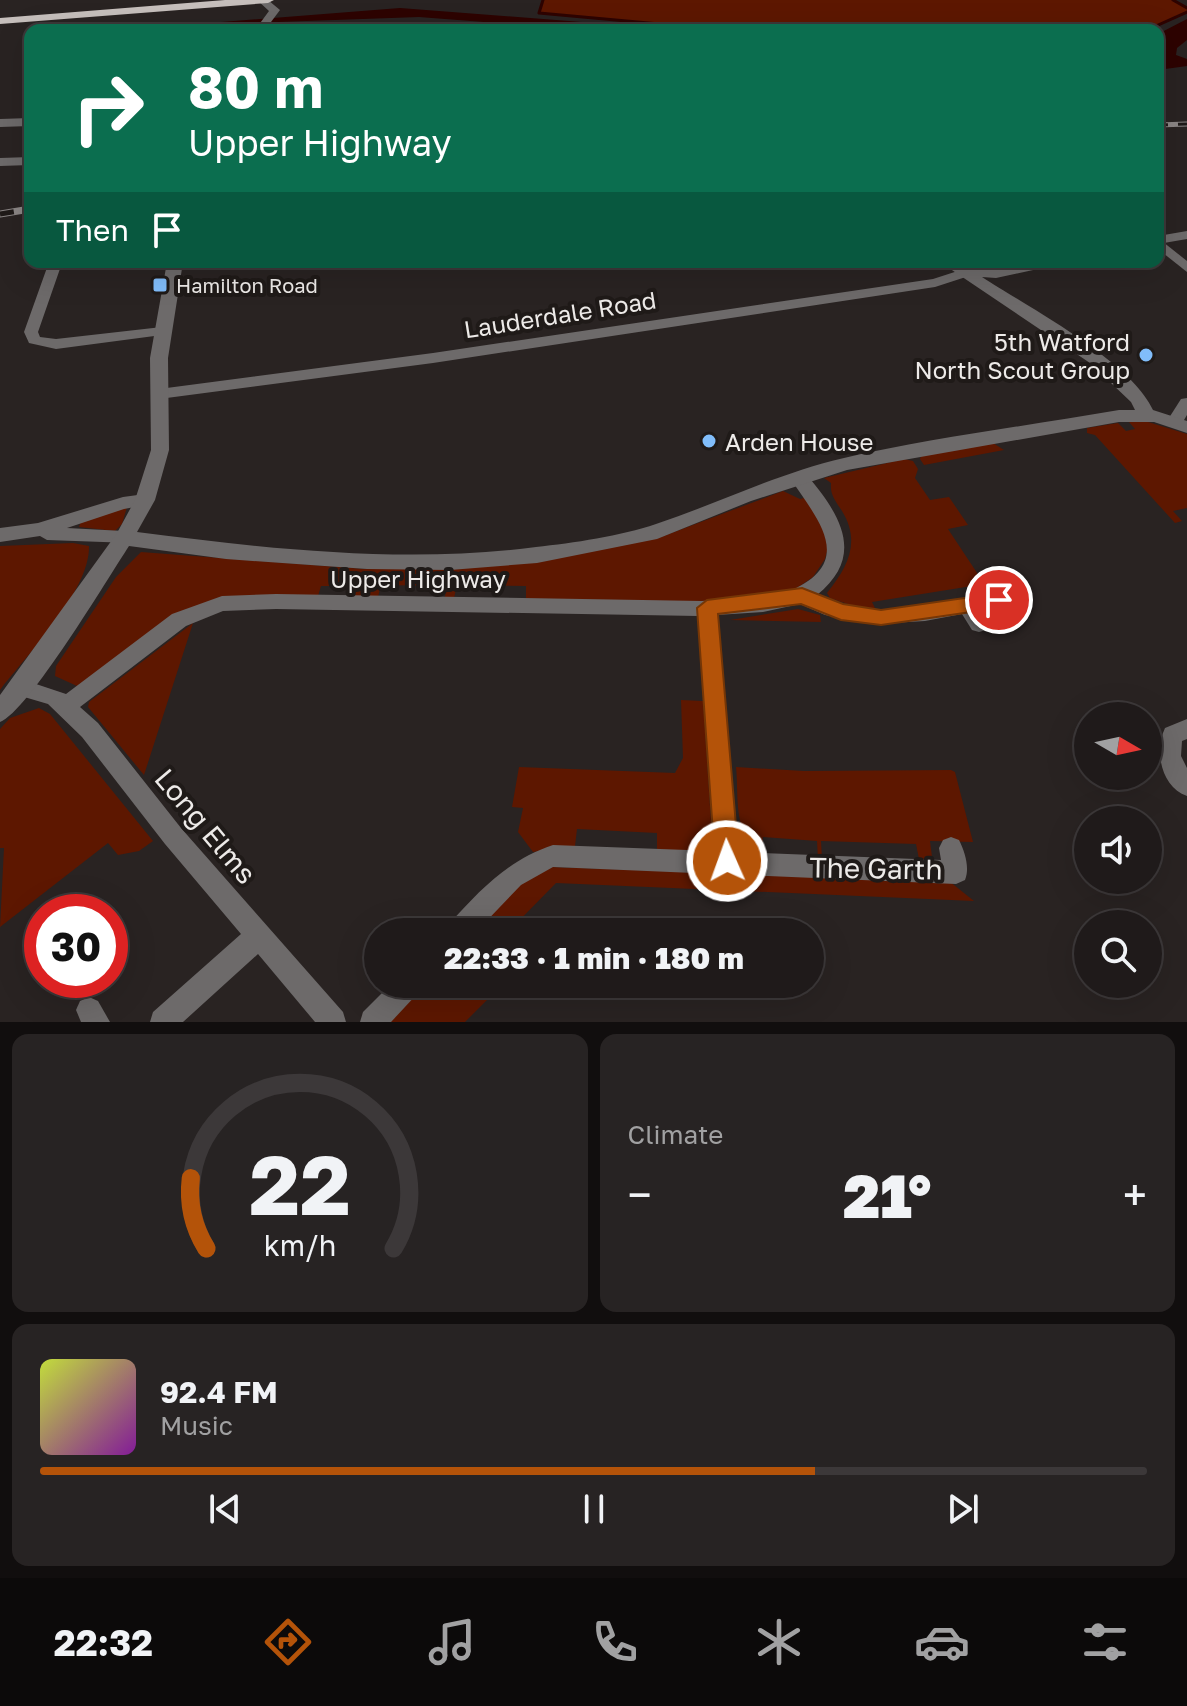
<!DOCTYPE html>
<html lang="en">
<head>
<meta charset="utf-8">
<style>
  body { margin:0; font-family:"Golos Text",sans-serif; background:#272323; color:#f1f3f6; height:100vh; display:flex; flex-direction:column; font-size:30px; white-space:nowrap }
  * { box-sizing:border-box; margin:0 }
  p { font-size:26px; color:#a1a1a2 }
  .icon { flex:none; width:44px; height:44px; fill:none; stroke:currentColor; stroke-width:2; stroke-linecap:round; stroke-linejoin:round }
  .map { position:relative; height:1022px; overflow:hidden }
  .side { display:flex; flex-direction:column; gap:12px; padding:12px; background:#110e0e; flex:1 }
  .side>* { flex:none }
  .hud { position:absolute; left:24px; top:24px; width:1140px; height:244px; border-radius:16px; box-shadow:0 8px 32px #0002,0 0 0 2px #3c3839; background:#0b6e4f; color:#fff; overflow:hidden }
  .needle { width:52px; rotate:99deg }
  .buttons { position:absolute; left:1074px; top:702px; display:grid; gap:16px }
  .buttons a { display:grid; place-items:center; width:88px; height:88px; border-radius:50%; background:#1f1a1a; box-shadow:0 8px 32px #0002,0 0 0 2px #3c3839; font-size:40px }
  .speed { position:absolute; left:24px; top:894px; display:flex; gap:16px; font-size:40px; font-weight:700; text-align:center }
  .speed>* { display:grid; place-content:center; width:104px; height:104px; border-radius:50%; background:#1f1a1a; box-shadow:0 8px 32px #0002,0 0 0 2px #3c3839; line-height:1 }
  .speed .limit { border:12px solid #d22; background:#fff; color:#111 }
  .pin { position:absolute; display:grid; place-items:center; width:68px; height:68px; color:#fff; margin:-34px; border:4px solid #fff; border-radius:50%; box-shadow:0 2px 8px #0007 }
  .me { position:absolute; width:88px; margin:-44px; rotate:358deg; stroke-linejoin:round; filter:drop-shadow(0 0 6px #0008) }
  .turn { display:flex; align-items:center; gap:28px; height:168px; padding:0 32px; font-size:36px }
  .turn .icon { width:104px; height:104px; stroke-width:2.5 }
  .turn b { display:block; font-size:56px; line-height:68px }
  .then { display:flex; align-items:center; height:76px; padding:0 32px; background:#0003; gap:16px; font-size:30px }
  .big { font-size:60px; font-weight:800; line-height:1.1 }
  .side .tile { flex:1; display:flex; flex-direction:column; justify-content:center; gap:12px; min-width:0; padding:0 28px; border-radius:16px; background:#272323 }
  .side .dial { align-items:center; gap:0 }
  .dial svg { height:208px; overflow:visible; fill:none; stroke:#3c3839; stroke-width:7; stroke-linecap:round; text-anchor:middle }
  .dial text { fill:#f1f3f6; stroke:none }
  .song { display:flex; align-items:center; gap:24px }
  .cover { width:96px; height:96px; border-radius:12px; background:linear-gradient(135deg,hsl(70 70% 55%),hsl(290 70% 35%)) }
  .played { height:8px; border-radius:4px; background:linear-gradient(90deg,#b45309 70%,#3c3839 70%) }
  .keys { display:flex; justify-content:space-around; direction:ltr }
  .heat { display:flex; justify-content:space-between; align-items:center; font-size:44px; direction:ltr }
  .side .tiles { flex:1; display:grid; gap:12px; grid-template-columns:1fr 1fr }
  .tile:last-child { grid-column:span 2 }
  .trip { position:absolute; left:364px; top:918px; width:460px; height:80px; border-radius:40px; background:#1f1a1a; box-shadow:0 8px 32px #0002,0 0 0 2px #3c3839; font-weight:800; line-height:80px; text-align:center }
  .tab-bar { display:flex; height:128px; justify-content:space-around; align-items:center; background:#0c0a0a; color:#a1a1a2 }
  .tab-bar .icon { width:56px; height:56px }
  .tab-bar .current { color:#b45309 }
  .tab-bar b { font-size:36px; color:#f1f3f6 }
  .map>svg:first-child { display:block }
</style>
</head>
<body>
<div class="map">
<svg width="1187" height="1022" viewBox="0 0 1187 1022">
  <rect width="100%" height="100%" fill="#292322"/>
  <g fill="#5d1700">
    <polygon points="543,0 1173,0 1187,8 1187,12 1147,30 725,30 539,13"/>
    <polygon points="1145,421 1187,434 1187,508 1173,511 1182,521 1175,523 1095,435 1087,433 1087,428 1118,423 1126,431 1135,429 1129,422"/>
    <polygon points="993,443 1004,450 924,465 920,459 921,456"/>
    <path d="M904,459L913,461L918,469L915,478L930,500L949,497L968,525L948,529L991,594L980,597L972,586L872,602L878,614L830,598L827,593C848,567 861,542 842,511C835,500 830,495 831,483L824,478Z"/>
    <polygon points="783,491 800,499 808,497 830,540 825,559 813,577 787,595 683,604 526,599 526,586 457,585 454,598 445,598 446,586 381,585 378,597 348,596 350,586 321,586 318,596 221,599 77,686 55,676 56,666 116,577 141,552 364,569 449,569 539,562 661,537"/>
    <polygon points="127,507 122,524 115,531 79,527 81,521"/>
    <path d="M73,543L89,546C90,591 27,655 0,690V546Z"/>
    <polygon points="798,609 820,615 821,622 730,620"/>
    <polygon points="193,623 144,775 88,707 89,702"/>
    <path d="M681,700L703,701L712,837C698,857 679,851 657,850V833L577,829L575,846L533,852L518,832L523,808L512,807L519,767L675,773L683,758Z"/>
    <polygon points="39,708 50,714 153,841 139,851 118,855 108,843 0,927 4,848 0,848 0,729 10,718"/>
    <path d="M736,767L804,771L951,770L955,772L973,842L930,841L932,857L920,864L916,844L821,841L822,859H818L817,841L763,837L762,848C732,839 739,793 736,767Z"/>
    <polygon points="551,867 949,881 974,901 556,883 508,932 489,932 480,924 515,886"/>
    <polygon points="423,984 503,984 465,1022 389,1022"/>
  </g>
  <g fill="#2d0300">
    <polygon points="400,8 684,30 587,30 419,17 278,22 216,30 119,30"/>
    <polygon points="1187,19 1187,40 1177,48 1176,55 1187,59 1187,66 1158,70 1158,34"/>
  </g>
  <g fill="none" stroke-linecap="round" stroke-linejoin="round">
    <g stroke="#2d0300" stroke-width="3">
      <polyline points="543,0 539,13 725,30"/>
      <polyline points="1173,0 1187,8"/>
      <polyline points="1147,30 1187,12"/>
    </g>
    <g fill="#6d6a6a" fill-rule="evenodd">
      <polygon points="360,22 370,24 372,30 293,30 298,27"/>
      <polygon points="30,157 30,165 0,166 0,158"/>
      <polygon points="1158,238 1187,261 1187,272 1158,249"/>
      <polygon points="49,262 62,263 38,332 40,337 56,339 162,327 169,331 162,335 56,349 29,343 24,332"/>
      <polygon points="967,268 972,269 972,275 935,287 433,363 159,399 151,394 159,389 433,353 933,279"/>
      <polygon points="1187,398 1187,415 1181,425 1169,425 1167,421 1181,399"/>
      <path d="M799,472C809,475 815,485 822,494C849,531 856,563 817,595C873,623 940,603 999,592L1006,595L1009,600L1006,605L981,611L989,624L986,630L979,632L972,630L962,614L925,621L874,624L825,615L800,604L763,612L717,615L738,852L941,860L939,848L943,840L951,837L959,840C965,852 970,868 965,880L956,884L553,867L521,885L476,932H446L450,923C481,889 508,860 553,845L714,851L698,616L276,609L223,611L186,626L80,707L98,723L181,828L343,1012L346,1022H315L258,954L183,1022H150L153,1012L241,934L165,844L82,737L48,704L14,694L10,688L14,682L21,679L66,694L172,614L222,596L276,594L702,601L785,593C859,564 818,520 790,478Z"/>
      <polygon points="145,494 154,500 151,504 124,509 67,528 124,531 131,533 133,538 131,543 47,540 40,536 0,542 0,528 38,523 123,497"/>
      <path d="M1187,719V739L1182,741L1181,756L1187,768V796C1161,787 1154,751 1165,728Z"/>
      <polygon points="391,984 422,984 418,993 391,1022 360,1022 363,1012"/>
      <polygon points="89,997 98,1001 110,1022 81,1022 76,1010 80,1001"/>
    </g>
    <g fill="#6d6a6a" fill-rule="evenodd">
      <polygon points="257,0 268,0 280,10 265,30 255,30 269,11"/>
      <polygon points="30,118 30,126 0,127 0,119"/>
      <polygon points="1187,231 1187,239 1158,244 1158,236"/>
      <path d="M167,262H183L168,358L169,450L155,500L137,532C269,549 405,564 536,547C573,543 621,536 656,524C719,503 779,473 844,458C934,437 1028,426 1119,410H1135L1131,402L1090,363L940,262L996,268L1028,262H1059L1056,265L996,278L982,277C1028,307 1131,361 1153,410L1187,421V433L1154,422H1119L847,470L751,501L657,539L537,563L450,570L367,569L226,559L129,546C108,578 28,712 0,722V695L117,533L135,500L151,450L150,358Z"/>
    </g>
    <polygon fill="#c6bfbc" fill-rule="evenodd" points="225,0 274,0 268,3 0,24 0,18"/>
    <g stroke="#8b8685" stroke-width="5">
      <polyline id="rail-far1" points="1158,125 1187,124"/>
    </g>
    <g stroke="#8b8685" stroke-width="7">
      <polyline id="rail" points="0,214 30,209"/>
    </g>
    <use href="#rail-far1" stroke="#1f1a18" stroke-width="3" stroke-dasharray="10" stroke-linecap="butt"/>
    <use href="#rail" stroke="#1f1a18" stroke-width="5" stroke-dasharray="14" stroke-linecap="butt"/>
  </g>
  <polygon fill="#b45309" stroke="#753606" stroke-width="2" points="802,588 843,604 881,610 999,593 1009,600 999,608 881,625 841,620 801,604 718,614 739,861 736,869 727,873 719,869 715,861 697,608 707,600"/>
  <g fill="#81bdfa" stroke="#1f1a18" stroke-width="3">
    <rect x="152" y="277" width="16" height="16" rx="4"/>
    <circle cx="1146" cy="355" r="8"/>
    <circle cx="709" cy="441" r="8"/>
  </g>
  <g text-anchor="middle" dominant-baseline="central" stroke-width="8" stroke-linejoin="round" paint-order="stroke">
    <g font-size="20" fill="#edeae8" stroke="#1f1a18" text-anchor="start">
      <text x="176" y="285">Hamilton Road</text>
    </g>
    <g font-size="24" fill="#edeae8" stroke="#1f1a18">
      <text transform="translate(560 314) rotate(-9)">Lauderdale Road</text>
      <text x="418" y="578">Upper Highway</text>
    </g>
    <g font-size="24" fill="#edeae8" stroke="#1f1a18" text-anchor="end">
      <text x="1130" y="341">5th Watford<tspan x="1130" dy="28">North Scout Group</tspan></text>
      <text x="725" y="441" text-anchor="start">Arden House</text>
    </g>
    <g font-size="28" fill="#edeae8" stroke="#1f1a18">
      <text transform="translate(206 826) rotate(50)">Long Elms</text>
      <text transform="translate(876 868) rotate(1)">The Garth</text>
    </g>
  </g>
</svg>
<div class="buttons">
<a><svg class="needle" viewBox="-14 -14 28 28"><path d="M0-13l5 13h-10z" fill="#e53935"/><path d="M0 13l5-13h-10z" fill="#a1a1a2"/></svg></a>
<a><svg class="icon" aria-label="sound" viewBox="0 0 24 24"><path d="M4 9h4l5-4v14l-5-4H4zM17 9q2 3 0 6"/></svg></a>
<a><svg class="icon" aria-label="search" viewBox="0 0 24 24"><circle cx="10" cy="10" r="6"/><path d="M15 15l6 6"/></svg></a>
</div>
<div class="speed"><div class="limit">30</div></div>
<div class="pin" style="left:999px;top:600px;background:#d93025"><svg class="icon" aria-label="arrive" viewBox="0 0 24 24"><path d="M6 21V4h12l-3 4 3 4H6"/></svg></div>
<svg class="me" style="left:727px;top:861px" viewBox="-20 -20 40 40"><circle r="17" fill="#b45309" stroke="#fff" stroke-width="3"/><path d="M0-11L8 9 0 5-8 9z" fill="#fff"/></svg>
<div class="trip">22:33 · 1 min · 180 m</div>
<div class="hud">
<div class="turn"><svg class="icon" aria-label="right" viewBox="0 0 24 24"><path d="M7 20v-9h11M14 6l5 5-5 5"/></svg><div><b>80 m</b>Upper Highway</div></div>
<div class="then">Then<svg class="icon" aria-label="arrive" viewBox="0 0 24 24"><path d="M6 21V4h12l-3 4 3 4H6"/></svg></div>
</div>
</div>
<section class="side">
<div class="tiles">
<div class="tile dial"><svg viewBox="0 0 100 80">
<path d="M14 69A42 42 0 1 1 86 69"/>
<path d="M14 69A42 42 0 0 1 8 42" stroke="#b45309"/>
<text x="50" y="56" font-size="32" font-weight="700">22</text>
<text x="50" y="72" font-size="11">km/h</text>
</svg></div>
<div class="tile"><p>Climate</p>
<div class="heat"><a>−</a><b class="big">21°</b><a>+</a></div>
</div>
<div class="tile">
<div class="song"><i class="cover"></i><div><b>92.4 FM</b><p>Music</p></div></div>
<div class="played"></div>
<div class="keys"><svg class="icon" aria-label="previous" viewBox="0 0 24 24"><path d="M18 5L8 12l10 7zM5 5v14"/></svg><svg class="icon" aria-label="pause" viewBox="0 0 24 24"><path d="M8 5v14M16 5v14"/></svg><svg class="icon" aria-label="next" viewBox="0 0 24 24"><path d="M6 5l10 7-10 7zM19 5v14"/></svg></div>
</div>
</div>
</section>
<nav class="tab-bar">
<b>22:32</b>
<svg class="icon current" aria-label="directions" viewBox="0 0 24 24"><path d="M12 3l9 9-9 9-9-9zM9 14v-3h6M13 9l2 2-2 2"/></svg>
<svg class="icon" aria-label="music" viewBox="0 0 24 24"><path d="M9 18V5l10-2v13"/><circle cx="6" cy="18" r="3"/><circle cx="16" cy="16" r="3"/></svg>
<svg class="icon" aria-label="phone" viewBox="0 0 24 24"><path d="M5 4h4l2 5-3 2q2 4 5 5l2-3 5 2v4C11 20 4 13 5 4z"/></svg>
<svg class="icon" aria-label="climate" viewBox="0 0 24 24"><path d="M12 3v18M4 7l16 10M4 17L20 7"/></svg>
<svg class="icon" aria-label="car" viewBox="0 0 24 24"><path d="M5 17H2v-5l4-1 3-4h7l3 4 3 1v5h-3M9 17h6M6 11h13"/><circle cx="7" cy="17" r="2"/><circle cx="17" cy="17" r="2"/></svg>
<svg class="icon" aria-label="filters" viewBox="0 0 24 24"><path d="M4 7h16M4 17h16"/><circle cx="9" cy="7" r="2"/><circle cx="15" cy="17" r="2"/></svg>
</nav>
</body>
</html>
